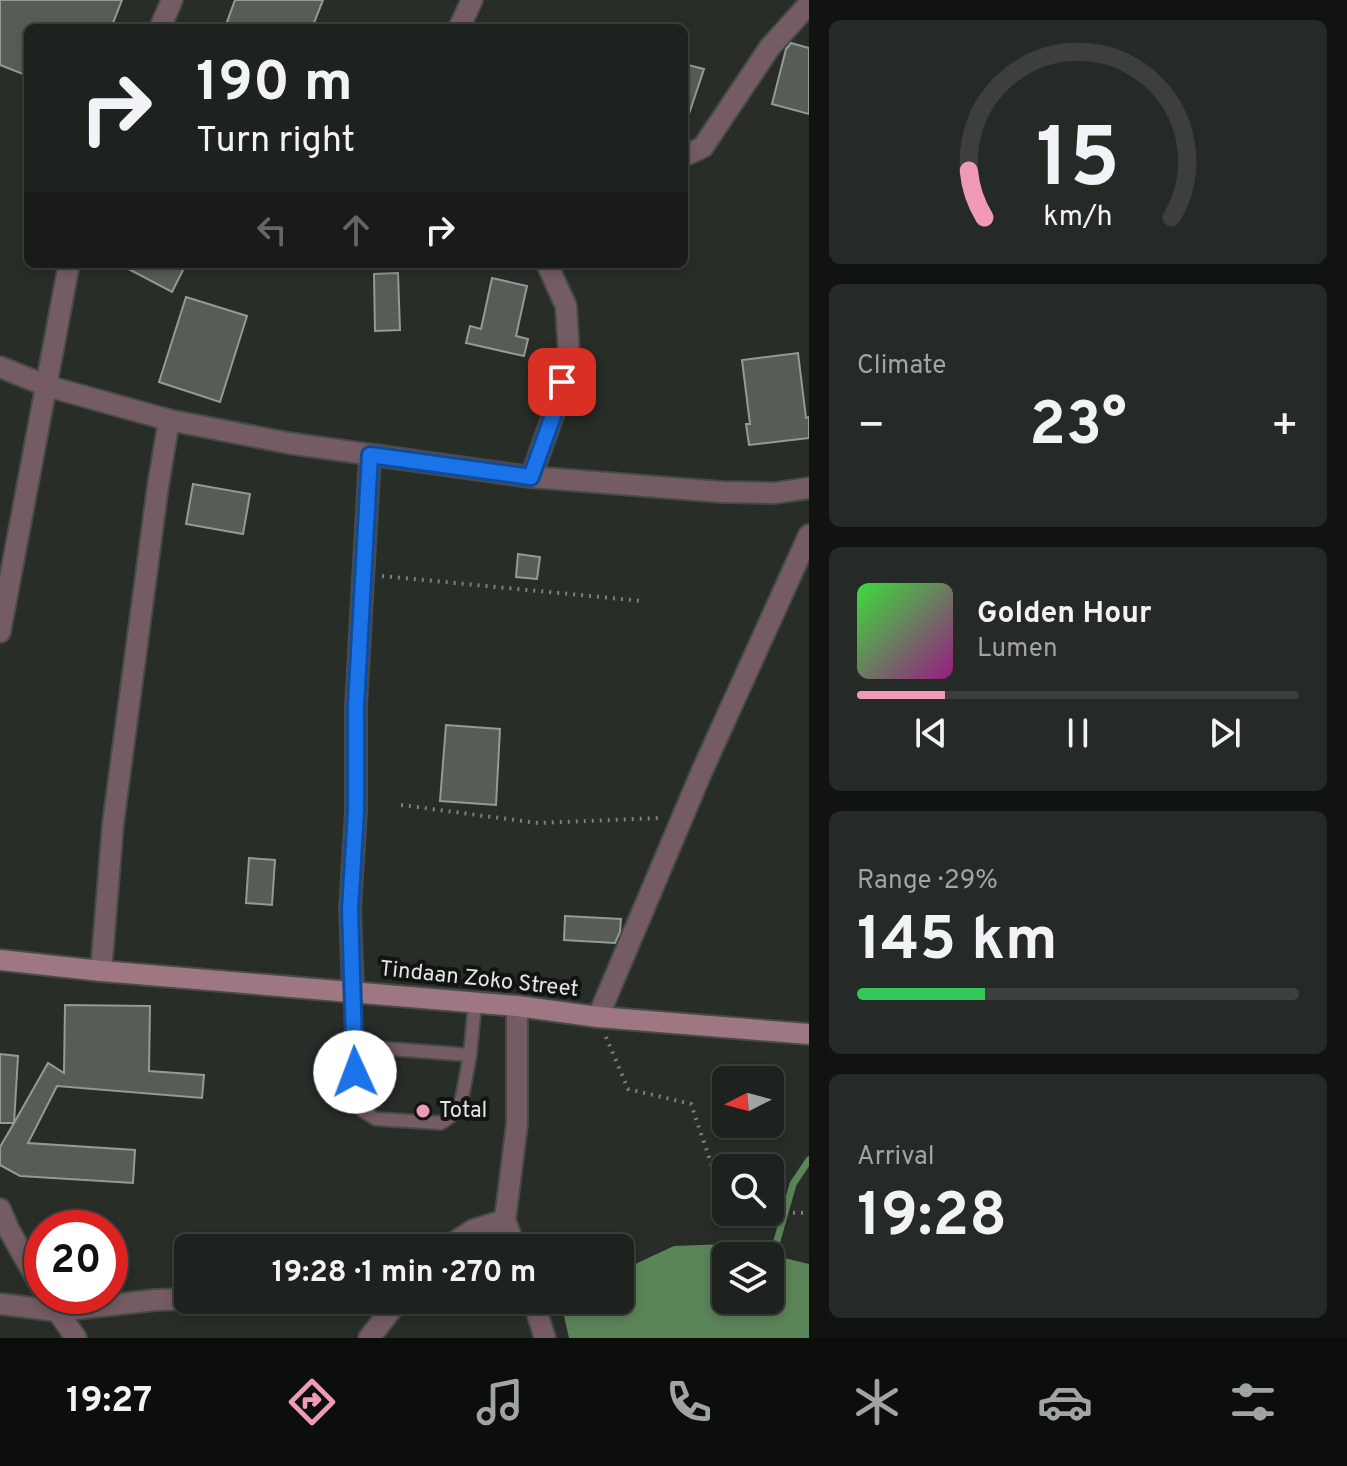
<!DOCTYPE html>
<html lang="en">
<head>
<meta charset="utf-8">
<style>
  body { margin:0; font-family:Overpass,sans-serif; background:#262a27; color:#f1f3f6; height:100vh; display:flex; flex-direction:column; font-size:30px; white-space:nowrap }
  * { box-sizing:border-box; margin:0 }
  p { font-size:26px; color:#a1a4a4 }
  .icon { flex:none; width:44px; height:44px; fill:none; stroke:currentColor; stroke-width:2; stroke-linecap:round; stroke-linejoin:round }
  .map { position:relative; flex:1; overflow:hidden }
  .side { display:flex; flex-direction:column; gap:20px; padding:20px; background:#101310; width:538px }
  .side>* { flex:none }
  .banner { position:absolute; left:24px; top:24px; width:664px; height:244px; border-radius:12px; box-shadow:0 4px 12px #0003,0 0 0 2px #3c3f3c; background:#1e221e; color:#f1f3f6; overflow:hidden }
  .needle { width:52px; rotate:264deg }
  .fabs { position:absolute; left:712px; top:1066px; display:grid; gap:16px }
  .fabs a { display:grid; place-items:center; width:72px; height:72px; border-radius:12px; background:#1e221e; box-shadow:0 4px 12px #0003,0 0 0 2px #3c3f3c; font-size:40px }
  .speed { position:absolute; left:24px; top:1210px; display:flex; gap:16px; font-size:40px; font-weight:700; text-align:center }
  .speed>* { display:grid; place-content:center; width:104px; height:104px; border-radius:50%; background:#1e221e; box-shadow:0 4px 12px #0003,0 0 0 2px #3c3f3c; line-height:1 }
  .speed .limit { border:12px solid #d22; background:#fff; color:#111 }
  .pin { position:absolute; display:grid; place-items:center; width:68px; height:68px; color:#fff; margin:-34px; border-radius:16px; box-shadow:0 4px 12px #0006 }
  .me { position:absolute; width:88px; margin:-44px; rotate:358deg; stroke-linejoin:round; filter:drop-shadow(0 0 6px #0008) }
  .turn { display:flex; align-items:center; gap:28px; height:168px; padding:0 40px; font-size:36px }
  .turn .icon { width:104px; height:104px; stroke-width:2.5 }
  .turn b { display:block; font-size:56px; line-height:68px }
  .lanes { display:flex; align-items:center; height:76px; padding:0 40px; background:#0003; justify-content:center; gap:40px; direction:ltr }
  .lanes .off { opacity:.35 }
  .big { font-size:60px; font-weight:700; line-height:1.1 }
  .side .card { flex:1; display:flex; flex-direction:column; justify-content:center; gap:12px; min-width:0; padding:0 28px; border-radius:12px; background:#262a27 }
  .side .dial { align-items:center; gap:0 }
  .dial svg { height:208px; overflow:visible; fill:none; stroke:#3c3f3c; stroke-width:7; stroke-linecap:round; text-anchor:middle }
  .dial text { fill:#f1f3f6; stroke:none }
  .song { display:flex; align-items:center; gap:24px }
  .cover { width:96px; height:96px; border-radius:12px; background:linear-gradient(135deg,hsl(120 70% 55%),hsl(310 70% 35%)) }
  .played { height:8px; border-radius:4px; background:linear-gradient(90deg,#f09ab6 20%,#3c3f3c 20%) }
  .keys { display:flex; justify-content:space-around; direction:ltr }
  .heat { display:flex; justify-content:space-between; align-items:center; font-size:44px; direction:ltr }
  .charge { height:12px; border-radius:6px; background:linear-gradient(90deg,#34c759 29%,#3c3f3c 0) }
  .trip { position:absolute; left:174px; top:1234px; width:460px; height:80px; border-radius:12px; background:#1e221e; box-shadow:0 4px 12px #0003,0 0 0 2px #3c3f3c; font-weight:700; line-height:80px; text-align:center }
  .tab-bar { display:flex; height:128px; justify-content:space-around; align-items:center; background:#0c0e0c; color:#a1a4a4 }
  .tab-bar .icon { width:56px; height:56px }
  .tab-bar .current { color:#f09ab6 }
  .tab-bar b { font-size:36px; color:#f1f3f6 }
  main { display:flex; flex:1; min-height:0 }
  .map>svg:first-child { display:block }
</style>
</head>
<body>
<main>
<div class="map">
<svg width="809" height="1338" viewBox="0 0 809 1338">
  <rect width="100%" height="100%" fill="#282d28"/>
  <path fill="#5c8459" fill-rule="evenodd" d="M728,1244L809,1264V1338H569L564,1316L578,1300H620V1271L674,1246ZM726,1256H770V1300H726Z"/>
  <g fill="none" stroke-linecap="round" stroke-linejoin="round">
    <polyline stroke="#5c8459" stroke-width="7" points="773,1255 793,1184 809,1160"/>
  </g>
  <g fill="#575c56" stroke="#949a94" stroke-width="2">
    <polygon points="0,0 122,0 111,28 28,28 28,76 0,65"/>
    <polygon points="235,0 323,0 312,28 243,28 227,22"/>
    <polygon points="791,43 809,48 809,114 772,104 786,49"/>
    <polygon points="684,64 704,69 687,120 684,119"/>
    <polygon points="119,264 186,264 172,292"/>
    <polygon points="398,273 400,330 375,331 374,274"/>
    <polygon points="492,278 527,286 516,336 528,339 524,356 466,343 470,326 481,329"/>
    <polygon points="186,297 247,316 220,402 159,382"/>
    <polygon points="798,353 806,418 809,417 809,438 749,445 746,424 750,424 742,360"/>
    <polygon points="193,484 250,494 243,534 186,524"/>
    <polygon points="518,554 540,557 537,579 516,577"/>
    <polygon points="446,725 500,729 496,805 440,801"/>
    <polygon points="249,858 275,860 272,905 246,903"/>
    <polygon points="565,916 621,919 620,932 615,943 564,940"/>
    <polygon points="65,1005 150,1006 149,1071 204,1075 202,1098 57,1086 28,1143 135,1150 133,1183 20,1176 0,1165 0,1147 14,1123 0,1123 0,1054 18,1056 14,1123 48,1063 64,1073"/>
  </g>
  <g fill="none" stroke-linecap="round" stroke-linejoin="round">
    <g stroke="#464b46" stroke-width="16">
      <g id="service">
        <polyline points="353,992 353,1046 356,1099 363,1111 376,1119 441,1123 454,1114 462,1098 470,1055 475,1003"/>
        <polyline points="353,1046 470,1055"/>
      </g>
    </g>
    <g stroke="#464b46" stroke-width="24">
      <g id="minor">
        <polyline points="160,28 172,0"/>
        <polyline points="459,28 472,0"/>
        <polyline points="684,156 703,147 770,47 809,4"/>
        <polyline points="0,367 47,386 169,420 288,443 531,477 722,492 775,493 809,488"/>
        <polyline points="531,477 555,410 569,354 566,306 547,264"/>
        <polyline points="0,632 69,264"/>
        <polyline points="101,971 113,824 158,486 169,420"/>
        <polyline points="353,992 350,909 356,811 356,706 370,455"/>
        <polyline points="598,1017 702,771 809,535"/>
        <polyline points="0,1209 9,1230 42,1288"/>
        <polyline points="446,1248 473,1230 505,1220"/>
        <polyline points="515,1248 505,1220 517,1124 517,1006"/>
        <polyline points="533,1300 545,1338"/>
        <polyline points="52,1303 76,1338"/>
        <polyline points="0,1304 58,1311 155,1300 188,1299"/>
        <polyline points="369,1338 399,1300"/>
      </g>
    </g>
    <g stroke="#464b46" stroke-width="24">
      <polyline id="secondary" points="0,960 101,971 517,1006 598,1017 809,1034"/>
    </g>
    <g stroke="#7d817d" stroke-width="4" stroke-dasharray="2 6" stroke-linecap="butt">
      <polyline points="382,576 642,601"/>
      <polyline points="401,805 538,823 660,818"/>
      <polyline points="606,1037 628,1089 691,1104 714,1172 726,1183"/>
      <polyline points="761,1212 809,1213"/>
    </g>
    <use href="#service" stroke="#755c64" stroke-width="12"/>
    <use href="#minor" stroke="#755c64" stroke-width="20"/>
    <use href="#secondary" stroke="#9f7783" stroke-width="20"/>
  </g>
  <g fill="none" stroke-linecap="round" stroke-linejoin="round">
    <g stroke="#114b97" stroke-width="20">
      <polyline id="route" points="355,1072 350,909 356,811 356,706 370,455 531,477 555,410 562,382"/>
    </g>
    <use href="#route" stroke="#1a73e8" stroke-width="14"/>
  </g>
  <circle fill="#f09ab6" stroke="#121412" stroke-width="3" cx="423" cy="1111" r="8"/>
  <g text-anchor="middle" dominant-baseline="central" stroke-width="8" stroke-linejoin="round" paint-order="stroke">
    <g font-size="22" fill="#e3e6e3" stroke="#121412">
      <text transform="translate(479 980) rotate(6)">Tindaan Zoko Street</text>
    </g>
    <g font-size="22" fill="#e3e6e3" stroke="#121412" text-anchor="start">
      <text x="439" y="1111">Total</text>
    </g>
  </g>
</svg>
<div class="fabs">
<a><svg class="needle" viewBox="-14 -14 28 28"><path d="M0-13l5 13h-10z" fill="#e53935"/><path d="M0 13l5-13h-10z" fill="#a1a4a4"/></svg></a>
<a><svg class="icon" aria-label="search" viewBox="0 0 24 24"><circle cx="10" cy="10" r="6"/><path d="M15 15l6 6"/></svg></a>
<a><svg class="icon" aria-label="layers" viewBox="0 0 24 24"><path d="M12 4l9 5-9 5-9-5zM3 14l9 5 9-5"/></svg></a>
</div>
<div class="speed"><div class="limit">20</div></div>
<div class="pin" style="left:562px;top:382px;background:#d93025"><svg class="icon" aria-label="arrive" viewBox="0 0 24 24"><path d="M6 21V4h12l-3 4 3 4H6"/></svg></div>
<svg class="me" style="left:355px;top:1072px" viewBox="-20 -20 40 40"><circle r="19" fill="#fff"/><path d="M0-13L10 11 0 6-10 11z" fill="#1a73e8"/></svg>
<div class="trip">19:28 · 1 min · 270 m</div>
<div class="banner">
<div class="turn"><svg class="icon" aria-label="right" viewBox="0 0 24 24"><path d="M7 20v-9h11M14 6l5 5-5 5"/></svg><div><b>190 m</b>Turn right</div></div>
<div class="lanes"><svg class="icon off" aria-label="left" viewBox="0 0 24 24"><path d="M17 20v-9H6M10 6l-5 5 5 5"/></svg><svg class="icon off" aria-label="ahead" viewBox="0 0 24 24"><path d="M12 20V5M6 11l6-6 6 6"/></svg><svg class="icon" aria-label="right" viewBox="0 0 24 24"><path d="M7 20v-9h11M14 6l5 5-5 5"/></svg></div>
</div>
</div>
<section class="side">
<div class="card dial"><svg viewBox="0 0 100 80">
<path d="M14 69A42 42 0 1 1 86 69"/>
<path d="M14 69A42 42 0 0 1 8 51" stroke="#f09ab6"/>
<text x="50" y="56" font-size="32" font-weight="700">15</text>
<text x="50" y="72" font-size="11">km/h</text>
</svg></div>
<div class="card"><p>Climate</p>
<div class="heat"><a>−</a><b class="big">23°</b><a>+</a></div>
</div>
<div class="card">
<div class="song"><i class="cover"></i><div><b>Golden Hour</b><p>Lumen</p></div></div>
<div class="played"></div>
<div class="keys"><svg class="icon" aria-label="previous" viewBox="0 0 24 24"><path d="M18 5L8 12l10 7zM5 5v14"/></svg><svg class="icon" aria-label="pause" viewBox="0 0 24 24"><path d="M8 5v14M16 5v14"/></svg><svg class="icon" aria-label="next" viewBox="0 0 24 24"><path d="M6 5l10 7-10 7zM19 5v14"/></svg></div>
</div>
<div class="card"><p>Range · 29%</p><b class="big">145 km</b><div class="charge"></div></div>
<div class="card"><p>Arrival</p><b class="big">19:28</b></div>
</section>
</main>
<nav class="tab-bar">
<b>19:27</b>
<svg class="icon current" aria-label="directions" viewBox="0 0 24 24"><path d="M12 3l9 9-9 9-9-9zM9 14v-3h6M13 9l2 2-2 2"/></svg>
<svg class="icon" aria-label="music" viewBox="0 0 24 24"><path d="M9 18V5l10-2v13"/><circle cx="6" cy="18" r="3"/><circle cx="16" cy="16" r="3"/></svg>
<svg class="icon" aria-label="phone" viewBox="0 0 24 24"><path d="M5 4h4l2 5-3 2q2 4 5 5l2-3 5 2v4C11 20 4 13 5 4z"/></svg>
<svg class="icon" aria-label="climate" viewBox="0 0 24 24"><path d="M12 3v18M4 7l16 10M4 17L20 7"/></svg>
<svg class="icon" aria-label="car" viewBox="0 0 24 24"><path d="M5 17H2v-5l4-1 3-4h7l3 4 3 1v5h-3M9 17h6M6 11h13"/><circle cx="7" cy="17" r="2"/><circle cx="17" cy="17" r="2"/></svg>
<svg class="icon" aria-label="filters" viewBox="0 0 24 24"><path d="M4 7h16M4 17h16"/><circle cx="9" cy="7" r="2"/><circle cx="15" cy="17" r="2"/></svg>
</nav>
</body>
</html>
